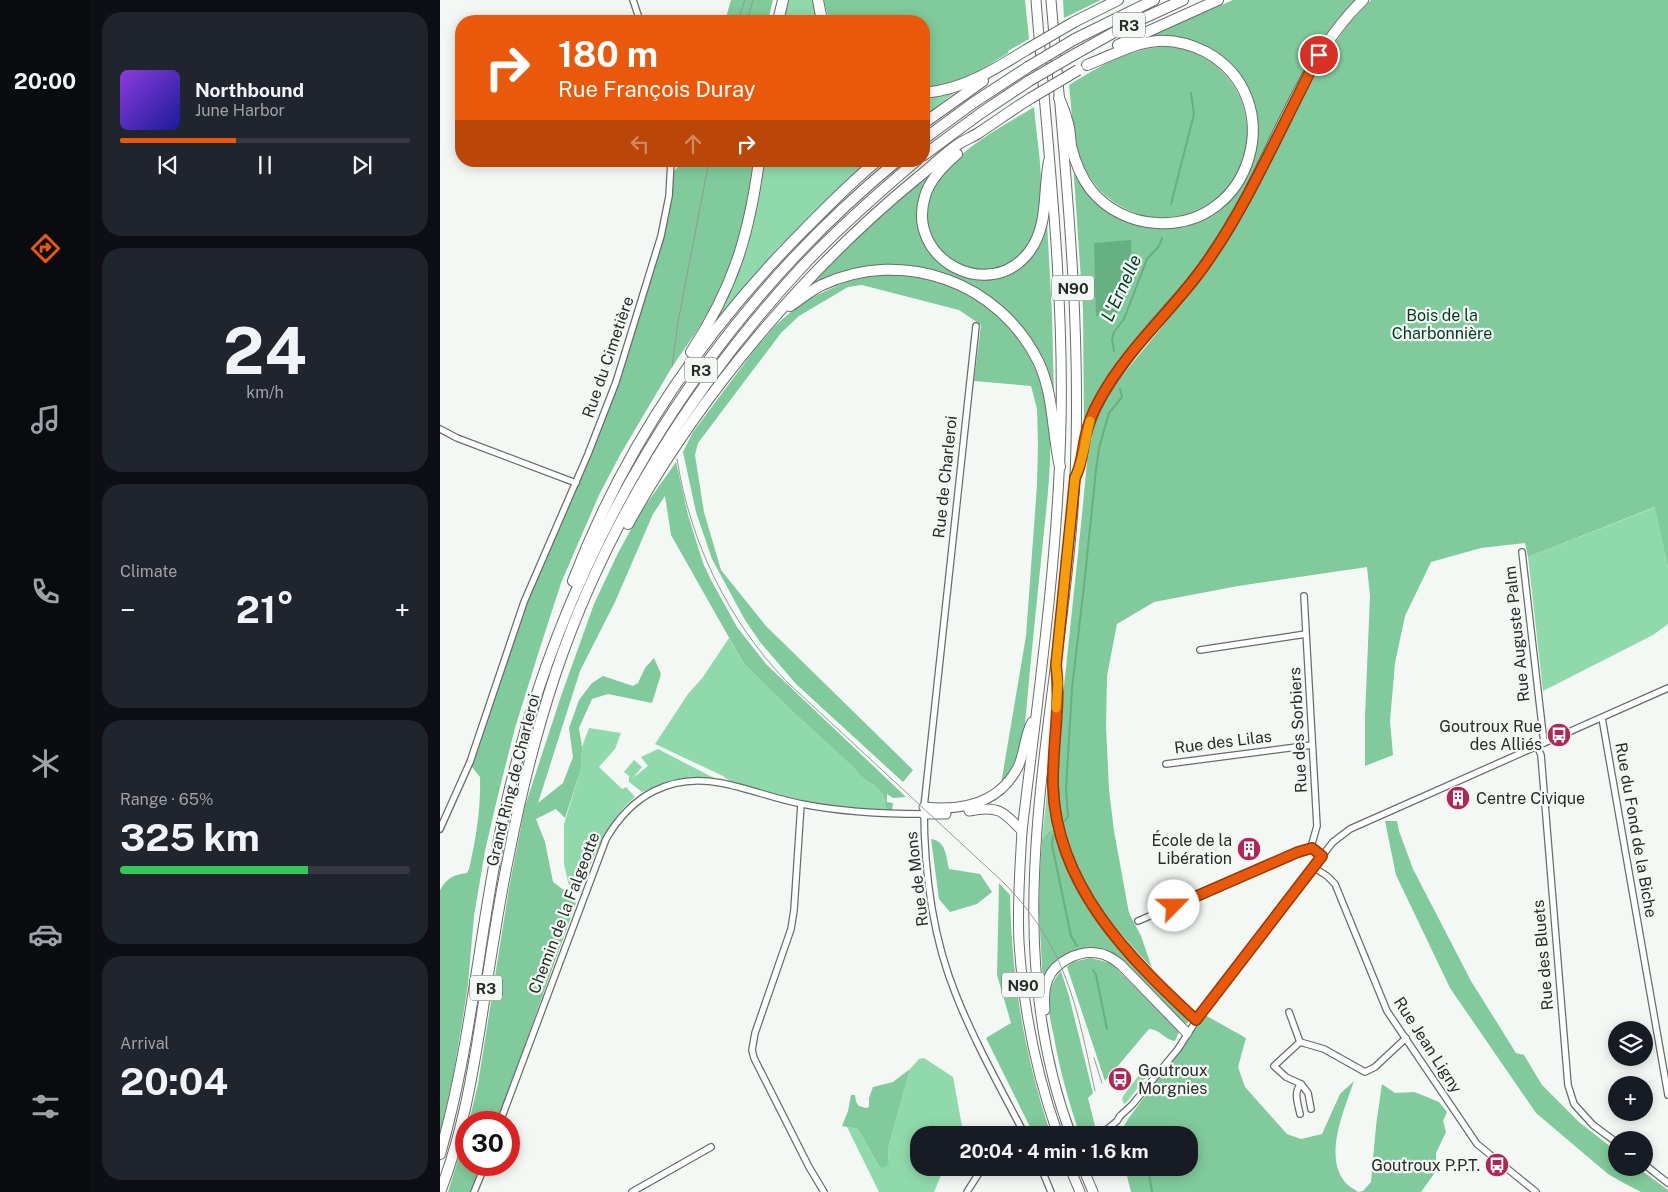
<!DOCTYPE html>
<html lang="en">
<head>
<meta charset="utf-8">
<style>
  body { margin:0; font-family:"Public Sans",sans-serif; background:#20242c; color:#f1f3f6; height:100vh; display:flex; flex-direction:column; font-size:19px; white-space:nowrap }
  * { box-sizing:border-box; margin:0 }
  p { font-size:16px; color:#9ea1a6 }
  .icon { flex:none; width:28px; height:28px; fill:none; stroke:currentColor; stroke-width:2; stroke-linecap:round; stroke-linejoin:round }
  .map { position:relative; flex:1; overflow:hidden }
  .side { display:flex; flex-direction:column; gap:12px; padding:12px; background:#0d0f14; width:350px }
  .side>* { flex:none }
  .top-card { position:absolute; left:15px; top:15px; width:475px; height:152px; border-radius:20px; box-shadow:0 2px 12px #0003; background:#ea580c; color:#fff; overflow:hidden }
  .fabs { position:absolute; left:1168px; top:1021px; display:grid; gap:10px }
  .fabs a { display:grid; place-items:center; width:45px; height:45px; border-radius:50%; background:#171b24; box-shadow:0 2px 12px #0003; font-size:25px }
  .speed { position:absolute; left:15px; top:1111px; display:flex; gap:10px; font-size:25px; font-weight:700; text-align:center }
  .speed>* { display:grid; place-content:center; width:65px; height:65px; border-radius:50%; background:#171b24; box-shadow:0 2px 12px #0003; line-height:1 }
  .speed .limit { border:8px solid #d22; background:#fff; color:#111 }
  .pin { position:absolute; display:grid; place-items:center; width:42px; height:42px; color:#fff; margin:-21px; border:2px solid #fff; border-radius:50%; box-shadow:0 1px 5px #0007 }
  .me { position:absolute; width:55px; margin:-28px; rotate:67deg; stroke-linejoin:round; filter:drop-shadow(0 0 4px #0008) }
  .turn { display:flex; align-items:center; gap:18px; height:105px; padding:0 20px; font-size:22px }
  .turn .icon { width:65px; height:65px; stroke-width:2.5 }
  .turn b { display:block; font-size:35px; line-height:42px }
  .lanes { display:flex; align-items:center; height:48px; padding:0 20px; background:#0003; justify-content:center; gap:25px; direction:ltr }
  .lanes .off { opacity:.35 }
  .big { font-size:38px; font-weight:700; line-height:1.1 }
  .side .card { flex:1; display:flex; flex-direction:column; justify-content:center; gap:8px; min-width:0; padding:0 18px; border-radius:20px; background:#20242c }
  .side .dial { align-items:center; gap:0 }
  .dial b { font-size:65px; line-height:1 }
  .song { display:flex; align-items:center; gap:15px }
  .cover { width:60px; height:60px; border-radius:8px; background:linear-gradient(135deg,hsl(270 70% 55%),hsl(240 70% 35%)) }
  .played { height:5px; border-radius:2px; background:linear-gradient(90deg,#ea580c 40%,#363941 40%) }
  .keys { display:flex; justify-content:space-around; direction:ltr }
  .heat { display:flex; justify-content:space-between; align-items:center; font-size:28px; direction:ltr }
  .charge { height:8px; border-radius:4px; background:linear-gradient(90deg,#34c759 65%,#363941 0) }
  .trip { position:absolute; left:470px; top:1126px; width:288px; height:50px; border-radius:20px; background:#171b24; box-shadow:0 2px 12px #0003; font-weight:700; line-height:50px; text-align:center }
  main { display:flex; flex:1; min-height:0 }
  .tabs { display:flex; flex-direction:column; width:90px; justify-content:space-around; align-items:center; background:#090b0e; color:#9ea1a6 }
  .tabs .icon { width:35px; height:35px }
  .tabs .on { color:#ea580c }
  .tabs b { font-size:22px; color:#f1f3f6 }
  .map>svg:first-child { display:block }
</style>
</head>
<body>
<main>
<nav class="tabs">
<b>20:00</b>
<svg class="icon on" aria-label="directions" viewBox="0 0 24 24"><path d="M12 3l9 9-9 9-9-9zM9 14v-3h6M13 9l2 2-2 2"/></svg>
<svg class="icon" aria-label="music" viewBox="0 0 24 24"><path d="M9 18V5l10-2v13"/><circle cx="6" cy="18" r="3"/><circle cx="16" cy="16" r="3"/></svg>
<svg class="icon" aria-label="phone" viewBox="0 0 24 24"><path d="M5 4h4l2 5-3 2q2 4 5 5l2-3 5 2v4C11 20 4 13 5 4z"/></svg>
<svg class="icon" aria-label="climate" viewBox="0 0 24 24"><path d="M12 3v18M4 7l16 10M4 17L20 7"/></svg>
<svg class="icon" aria-label="car" viewBox="0 0 24 24"><path d="M5 17H2v-5l4-1 3-4h7l3 4 3 1v5h-3M9 17h6M6 11h13"/><circle cx="7" cy="17" r="2"/><circle cx="17" cy="17" r="2"/></svg>
<svg class="icon" aria-label="filters" viewBox="0 0 24 24"><path d="M4 7h16M4 17h16"/><circle cx="9" cy="7" r="2"/><circle cx="15" cy="17" r="2"/></svg>
</nav>
<section class="side">
<div class="card">
<div class="song"><i class="cover"></i><div><b>Northbound</b><p>June Harbor</p></div></div>
<div class="played"></div>
<div class="keys"><svg class="icon" aria-label="previous" viewBox="0 0 24 24"><path d="M18 5L8 12l10 7zM5 5v14"/></svg><svg class="icon" aria-label="pause" viewBox="0 0 24 24"><path d="M8 5v14M16 5v14"/></svg><svg class="icon" aria-label="next" viewBox="0 0 24 24"><path d="M6 5l10 7-10 7zM19 5v14"/></svg></div>
</div>
<div class="card dial"><b>24</b><p>km/h</p></div>
<div class="card"><p>Climate</p>
<div class="heat"><a>−</a><b class="big">21°</b><a>+</a></div>
</div>
<div class="card"><p>Range · 65%</p><b class="big">325 km</b><div class="charge"></div></div>
<div class="card"><p>Arrival</p><b class="big">20:04</b></div>
</section>
<div class="map">
<svg width="1228" height="1192" viewBox="0 0 1228 1192">
  <rect width="100%" height="100%" fill="#f3f8f4"/>
  <g fill="#90d9aa">
    <polygon points="347,0 376,0 381,21 341,21"/>
    <polygon points="518,90 484,117 484,96"/>
    <polygon points="322,161 429,161 396,191 338,248 276,321 300,269 309,239"/>
    <polygon points="1216,507 1228,567 1228,624 1213,635 1103,691 1088,557"/>
    <path d="M289,638L304,664L353,712L414,768C420,780 436,783 443,795C445,799 445,806 446,811C402,808 357,801 315,789C304,786 292,784 283,776L215,744L248,694L263,677Z"/>
    <path d="M149,728L181,733L175,749L159,767L182,789L186,787L195,797C166,821 154,858 139,891L133,893L129,886L124,864V824L141,769L142,747Z"/>
    <polygon points="218,749 274,778 235,780 202,792 189,782 189,776 184,772 194,760 202,767 193,778 208,766 201,757"/>
    <polygon points="609,772 610,772 616,831 609,831 602,840"/>
    <polygon points="484,1058 513,1077 522,1126 518,1135 479,1135 479,1168 504,1168 494,1192 439,1192 407,1127 418,1129 440,1168 449,1163 448,1149 470,1069 479,1059"/>
    <polygon points="705,1072 708,1074 707,1076 686,1103 684,1104 682,1099 683,1096 699,1075"/>
  </g>
  <g fill="#80ca9b">
    <polygon points="291,0 333,0 328,21 285,21"/>
    <path d="M384,0H585L589,39L568,51V53C542,69 515,89 484,87V21H389Z"/>
    <polygon points="623,0 661,0 624,18"/>
    <path d="M793,0H919L900,21L783,233L644,427L643,309L633,162L651,194L720,227C738,221 765,214 781,206C811,191 825,132 812,103C807,91 785,67 775,54L702,39Z"/>
    <path d="M931,0H1228V567L1215,507L1088,557L1085,543L1041,548L991,562L965,616L955,663L950,721L953,755L925,766V716L930,596L927,567L798,586L714,602L677,624L667,676L666,726L669,790L674,831L689,913L701,936L712,968C678,931 646,897 630,847C608,784 622,713 628,648C635,583 642,517 648,452L655,424L665,401L681,377L770,268L804,215L868,88L892,47L908,24Z"/>
    <path d="M726,46C735,48 746,49 755,53C839,90 816,216 726,218C714,218 704,217 693,212C668,202 651,185 641,160C632,136 632,110 629,85C662,65 686,50 726,46Z"/>
    <path d="M594,107C597,146 609,197 593,234C561,313 439,247 508,168C531,142 565,125 594,107Z"/>
    <path d="M244,161H313L310,193L291,270L260,326L232,367L180,455L159,495L121,583L99,651L75,728L57,799L45,851L34,916L28,984L22,1023L13,1076L0,1134V890C7,878 13,875 27,873L29,869C36,839 41,808 40,777L32,767L73,642L92,589L154,448L183,370L224,238L229,216L234,171Z"/>
    <path d="M497,168L491,177L482,236L489,250L500,262L513,271L573,270L607,222L612,315L614,395L605,367L595,347L583,329L535,287L519,280L500,273L462,267L364,292C406,247 450,207 497,168Z"/>
    <path d="M449,274C463,275 477,276 490,279C555,292 603,356 609,420C613,463 606,508 602,551C596,609 590,667 585,724C581,747 575,766 561,784L586,636L597,485L598,444L597,409L591,386L534,381L541,325L519,310L422,285L408,287L359,316L341,333L258,443L255,455L264,512L281,570L326,626L473,770L463,782L356,684L320,642L305,620L272,559L256,512L243,452L253,432L316,348L336,325L353,310L368,299L408,281L432,276Z"/>
    <path d="M236,462L248,515L263,563L271,580L297,627L326,664L466,797L453,798L447,794V802L453,803L452,811H446C445,806 445,799 443,795C436,783 420,780 414,768L353,712L304,664L231,535L225,496L213,514L175,602L140,671L98,803L123,783L133,757L129,728L139,700L152,683L163,676L193,686L198,683L205,668L214,658L221,674L212,703L168,694L152,699L139,728L142,747L141,769L125,818L116,809L96,819L105,842L113,882L137,900L57,1122H29L38,1084L69,888L85,806L92,785L121,696L154,604L178,553L200,513Z"/>
    <polygon points="945,821 957,821 959,831 973,869 1031,981 1076,1053 1084,1055 1102,1085 1139,1122 1176,1151 1176,1168 1198,1168 1228,1190 1228,1192 1201,1192 1182,1182 1168,1174 1096,1113 1010,988 956,875"/>
    <polygon points="609,831 616,831 635,884 748,1018 748,1023 744,1024 680,960 635,953 603,985 599,911 600,872 602,840"/>
    <path d="M491,839C506,841 506,856 509,869L540,874L552,892L537,904L510,912L499,899Z"/>
    <path d="M559,883L570,895C572,982 584,1053 611,1135H594L546,1038L571,1023L557,975Z"/>
    <path d="M650,958L671,963L739,1032L735,1041C725,1040 720,1029 709,1029L665,1081L627,967L633,962Z"/>
    <path d="M621,971L629,996L653,1093L648,1098L656,1130L649,1135H640C629,1103 620,1071 614,1037C611,1023 607,1009 609,995C611,985 615,978 621,971Z"/>
    <path d="M765,1015L806,1038L798,1067L805,1087L847,1134L861,1139L882,1134L900,1094L914,1081C905,1108 883,1156 905,1182C908,1186 914,1189 918,1192L923,1191L931,1182L936,1126L942,1084L955,1093L974,1092L987,1097L999,1102L1007,1112L1003,1121L1006,1132L996,1153V1171L981,1192H691L685,1168H749V1135H679L688,1119Z"/>
    <polygon points="470,1069 448,1149 449,1163 445,1167 440,1168 418,1129 402,1126 408,1111 411,1095 415,1095 416,1102 419,1106 426,1108 429,1107 429,1098 433,1087 453,1082"/>
    <polygon points="26,1134 26,1165 41,1165 30,1192 8,1192"/>
  </g>
  <polygon fill="#66b082" points="691,240 692,280 676,314 656,316 654,243"/>
  <g fill="none" stroke-linecap="round" stroke-linejoin="round">
    <g stroke="#66b082" stroke-width="2">
      <polyline points="731,204 754,114 751,93"/>
      <polyline points="674,351 672,339 674,332 684,319 707,259 719,246 722,238"/>
      <polyline points="625,821 628,816 626,789 632,688 644,586 656,470 659,448 669,413 682,397 680,389"/>
      <polyline points="613,836 612,845 631,936 637,946"/>
      <polyline points="653,970 656,975 667,1029"/>
      <polyline points="708,1168 712,1192"/>
    </g>
    <g stroke="#686d6a" stroke-width="8">
      <g id="minor">
        <polyline points="193,0 200,21"/>
        <path d="M536,326L484,807C484,870 492,936 516,995C535,1043 561,1089 585,1135"/>
        <polyline points="0,429 17,438 136,483"/>
        <polyline points="1082,552 1104,743"/>
        <polyline points="864,596 877,826 871,847 882,856"/>
        <polyline points="760,650 866,634"/>
        <polyline points="1162,718 1228,1095"/>
        <polyline points="1097,746 1101,755 1128,1085 1134,1104 1153,1125 1176,1142"/>
        <polyline points="726,764 872,745"/>
        <polyline points="361,804 354,910 351,929 315,1033 312,1050 314,1058 369,1167 384,1192"/>
        <polyline points="0,829 30,762 84,602 148,454 176,382 221,236 229,196 231,161"/>
        <polyline points="873,867 887,876 895,884 947,1011 1037,1144 1096,1192"/>
        <polyline points="698,921 858,852 871,847"/>
        <polyline points="849,1012 860,1042"/>
        <polyline points="871,1109 868,1093 861,1084 846,1077 834,1066 860,1042 884,1049 925,1072 935,1067 966,1038"/>
        <path d="M860,1114C858,1104 853,1092 861,1084"/>
        <polyline points="680,1116 692,1105 738,1049 763,1010 882,856 893,842 910,829 1228,688"/>
        <path d="M60,1122L166,839C191,796 230,773 281,783C308,788 335,799 362,804C402,812 443,814 484,814"/>
        <polyline points="1204,1164 1228,1183"/>
        <polyline points="601,1168 611,1192"/>
        <polyline points="34,1192 45,1165"/>
        <polyline points="192,1192 271,1147"/>
        <polyline points="527,1192 539,1173 545,1168"/>
      </g>
    </g>
    <g stroke="#686d6a" stroke-width="11">
      <g id="trunk">
        <path d="M596,0C607,140 624,282 621,423C618,559 598,696 582,831C580,868 577,905 579,942C583,1007 596,1073 618,1135"/>
        <path d="M611,0C624,158 642,317 635,476C625,695 550,921 631,1135"/>
        <path d="M618,692C615,729 611,768 615,806C624,896 694,962 756,1020"/>
        <path d="M484,807C522,811 559,804 578,767C585,753 584,736 592,722"/>
        <path d="M529,811C558,805 563,811 582,831"/>
        <polyline points="484,814 506,814"/>
        <path d="M605,1010C604,1000 604,989 608,979C615,962 639,950 657,953C666,954 674,959 681,965L747,1033"/>
        <polyline points="630,1168 640,1192"/>
        <polyline points="643,1168 653,1192"/>
      </g>
    </g>
    <g stroke="#686d6a" stroke-width="12">
      <g id="motorway">
        <polyline points="378,0 382,21"/>
        <polyline points="338,21 343,0"/>
        <polyline points="634,22 678,0"/>
        <polyline points="635,39 714,0"/>
        <polyline points="678,45 778,0"/>
        <polyline points="637,53 680,29 743,0"/>
        <path d="M484,93C522,90 554,70 586,50"/>
        <path d="M619,98C622,105 625,112 627,120C630,128 630,137 631,146C635,162 641,177 651,190C667,210 692,222 717,223C813,229 850,98 766,52C752,45 734,40 718,41C692,43 671,56 647,65"/>
        <polyline points="484,123 543,81"/>
        <polyline points="484,139 533,103 588,67"/>
        <path d="M517,154C504,165 490,179 485,196C465,259 549,304 589,252C609,226 603,191 609,161"/>
        <polyline points="484,155 541,113 589,81"/>
        <path d="M350,306C361,299 371,290 382,285C463,247 560,282 599,363C614,396 612,432 620,467"/>
        <path d="M251,352C293,288 309,236 319,161"/>
        <path d="M635,477C642,464 642,452 645,438C650,417 660,397 672,380C695,345 724,315 751,283C769,260 785,236 799,211C837,143 867,53 923,0"/>
        <path d="M188,524C258,397 364,271 476,179C490,168 503,155 517,145C524,140 533,137 540,132C557,121 573,109 591,98"/>
        <path d="M133,581C185,445 263,331 365,229C388,206 411,182 437,161"/>
        <path d="M0,1154C33,1040 40,920 66,805C123,555 258,325 457,161"/>
        <path d="M0,1192C21,1139 31,1083 40,1027C49,969 57,911 69,854C81,792 96,732 116,672C167,522 253,385 360,269C396,230 436,195 476,161"/>
      </g>
    </g>
    <use href="#minor" stroke="#fff" stroke-width="5.5"/>
    <use href="#trunk" stroke="#fff" stroke-width="9"/>
    <use href="#motorway" stroke="#fff" stroke-width="10"/>
    <g stroke="#969a97" stroke-width="1">
      <polyline points="298,21 305,0"/>
      <polyline points="307,21 313,0"/>
      <polyline points="232,367 238,322 269,161"/>
      <path d="M237,459C250,542 288,620 346,681L564,883C627,948 637,1007 655,1091"/>
      <polyline points="654,1058 662,1083"/>
    </g>
    <g stroke="#686d6a" stroke-width="8" stroke-linecap="butt">
      <polyline id="minor-bridge" points="660,1135 677,1121 680,1116"/>
    </g>
    <g stroke="#686d6a" stroke-width="12" stroke-linecap="butt">
      <g id="motorway-bridge">
        <polyline points="586,50 634,22"/>
        <polyline points="588,67 635,39"/>
        <polyline points="589,81 637,53"/>
        <polyline points="591,98 638,70"/>
      </g>
    </g>
    <use href="#minor-bridge" stroke="#fff" stroke-width="5.5"/>
    <use href="#motorway-bridge" stroke="#fff" stroke-width="10"/>
  </g>
  <g fill="none" stroke-linecap="round" stroke-linejoin="round">
    <g stroke="#983908" stroke-width="12">
      <path id="route" d="M734,906L858,852L872,848L882,856L756,1020C688,957 617,886 613,787C612,746 621,706 616,665L635,478C642,464 642,452 645,438C648,424 653,411 660,399C688,347 734,310 767,262C812,197 842,124 879,55"/>
    </g>
    <use href="#route" stroke="#ea580c" stroke-width="9"/>
    <path stroke="#f59e0b" stroke-width="9" d="M616,708L618,683L616,665L635,478C644,460 645,440 650,421"/>
  </g>
  <defs>
    <g id="bus-disc" transform="scale(1.25)"><circle r="9.5" fill="#b32457" stroke="#f3f8f4"/><path d="M-5-6H5V4H4V6H2V4H-2V6H-4V4H-5ZM-3.5-4V0h7V-4ZM-3.5 1.2v1.5H-2V1.2ZM2 1.2v1.5H3.5V1.2Z" fill="#fff"/></g>
    <g id="building-disc" transform="scale(1.25)"><circle r="9.5" fill="#b32457" stroke="#f3f8f4"/><path d="M-4-6H4V6H1V3H-1V6H-4ZM-2.5-4.3h1.7v1.8h-1.7ZM.8-4.3h1.7v1.8H.8ZM-2.5-1h1.7V.8h-1.7ZM.8-1h1.7V.8H.8Z" fill="#fff"/></g>
  </defs>
  <g fill-rule="evenodd">
    <use href="#bus-disc" x="1119" y="735"/>
    <use href="#building-disc" x="1018" y="798"/>
    <use href="#building-disc" x="809" y="849"/>
    <use href="#bus-disc" x="680" y="1079"/>
    <use href="#bus-disc" x="1057" y="1165"/>
  </g>
  <g text-anchor="middle" dominant-baseline="central" stroke-width="4.5" stroke-linejoin="round" paint-order="stroke">
    <g fill="#f3f8f4" stroke="#666967" stroke-width="1">
      <rect x="673" y="12.5" width="32" height="25" rx="4"/>
      <rect x="612" y="275.5" width="42" height="25" rx="4"/>
      <rect x="245" y="357.5" width="32" height="25" rx="4"/>
      <rect x="562" y="972.5" width="42" height="25" rx="4"/>
      <rect x="30" y="975.5" width="32" height="25" rx="4"/>
    </g>
    <g font-size="15" font-weight="bold" fill="#292c2a">
      <text x="689" y="25">R3</text>
      <text x="633" y="288">N90</text>
      <text x="261" y="370">R3</text>
      <text x="583" y="985">N90</text>
      <text x="46" y="988">R3</text>
    </g>
    <g font-size="16" fill="#003c1f" stroke="#f3f8f4">
      <text x="1002" y="315">Bois de la<tspan x="1002" dy="18">Charbonnière</tspan></text>
    </g>
    <g font-size="16" fill="#292c2a" stroke="#f3f8f4">
      <text transform="translate(168 357) rotate(-71)">Rue du Cimetière</text>
      <text transform="translate(505 477) rotate(-84)">Rue de Charleroi</text>
      <text transform="translate(1077 634) rotate(-96)">Rue Auguste Palm</text>
      <text transform="translate(858 730) rotate(-93)">Rue des Sorbiers</text>
      <text transform="translate(783 742) rotate(-7)">Rue des Lilas</text>
      <text transform="translate(73 780) rotate(-76)">Grand Ring de Charleroi</text>
      <text transform="translate(1196 830) rotate(80)">Rue du Fond de la Biche</text>
      <text transform="translate(477 879) rotate(-97)">Rue de Mons</text>
      <text transform="translate(124 913) rotate(-69)">Chemin de la Falgeotte</text>
      <text transform="translate(1103 955) rotate(-95)">Rue des Bluets</text>
      <text transform="translate(988 1045) rotate(57)">Rue Jean Ligny</text>
    </g>
    <g font-size="16" fill="#292c2a" stroke="#f3f8f4" text-anchor="end">
      <text x="1102" y="726">Goutroux Rue<tspan x="1102" dy="18">des Alliés</tspan></text>
      <text x="1036" y="798" text-anchor="start">Centre Civique</text>
      <text x="792" y="840">École de la<tspan x="792" dy="18">Libération</tspan></text>
      <text x="698" y="1070" text-anchor="start">Goutroux<tspan x="698" dy="18">Morgnies</tspan></text>
      <text x="1040" y="1165">Goutroux P.P.T.</text>
    </g>
    <g font-size="18" font-style="italic" fill="#014022" stroke="#f3f8f4">
      <text transform="translate(681 288) rotate(-65)">L'Ernelle</text>
    </g>
  </g>
</svg>
<div class="fabs">
<a><svg class="icon" aria-label="layers" viewBox="0 0 24 24"><path d="M12 4l9 5-9 5-9-5zM3 14l9 5 9-5"/></svg></a>
<a>+</a>
<a>−</a>
</div>
<div class="speed"><div class="limit">30</div></div>
<div class="pin" style="left:879px;top:55px;background:#d93025"><svg class="icon" aria-label="arrive" viewBox="0 0 24 24"><path d="M6 21V4h12l-3 4 3 4H6"/></svg></div>
<svg class="me" style="left:734px;top:906px" viewBox="-20 -20 40 40"><circle r="19" fill="#fff"/><path d="M0-13L10 11 0 6-10 11z" fill="#ea580c"/></svg>
<div class="trip">20:04 · 4 min · 1.6 km</div>
<div class="top-card">
<div class="turn"><svg class="icon" aria-label="right" viewBox="0 0 24 24"><path d="M7 20v-9h11M14 6l5 5-5 5"/></svg><div><b>180 m</b>Rue François Duray</div></div>
<div class="lanes"><svg class="icon off" aria-label="left" viewBox="0 0 24 24"><path d="M17 20v-9H6M10 6l-5 5 5 5"/></svg><svg class="icon off" aria-label="ahead" viewBox="0 0 24 24"><path d="M12 20V5M6 11l6-6 6 6"/></svg><svg class="icon" aria-label="right" viewBox="0 0 24 24"><path d="M7 20v-9h11M14 6l5 5-5 5"/></svg></div>
</div>
</div>
</main>
</body>
</html>
